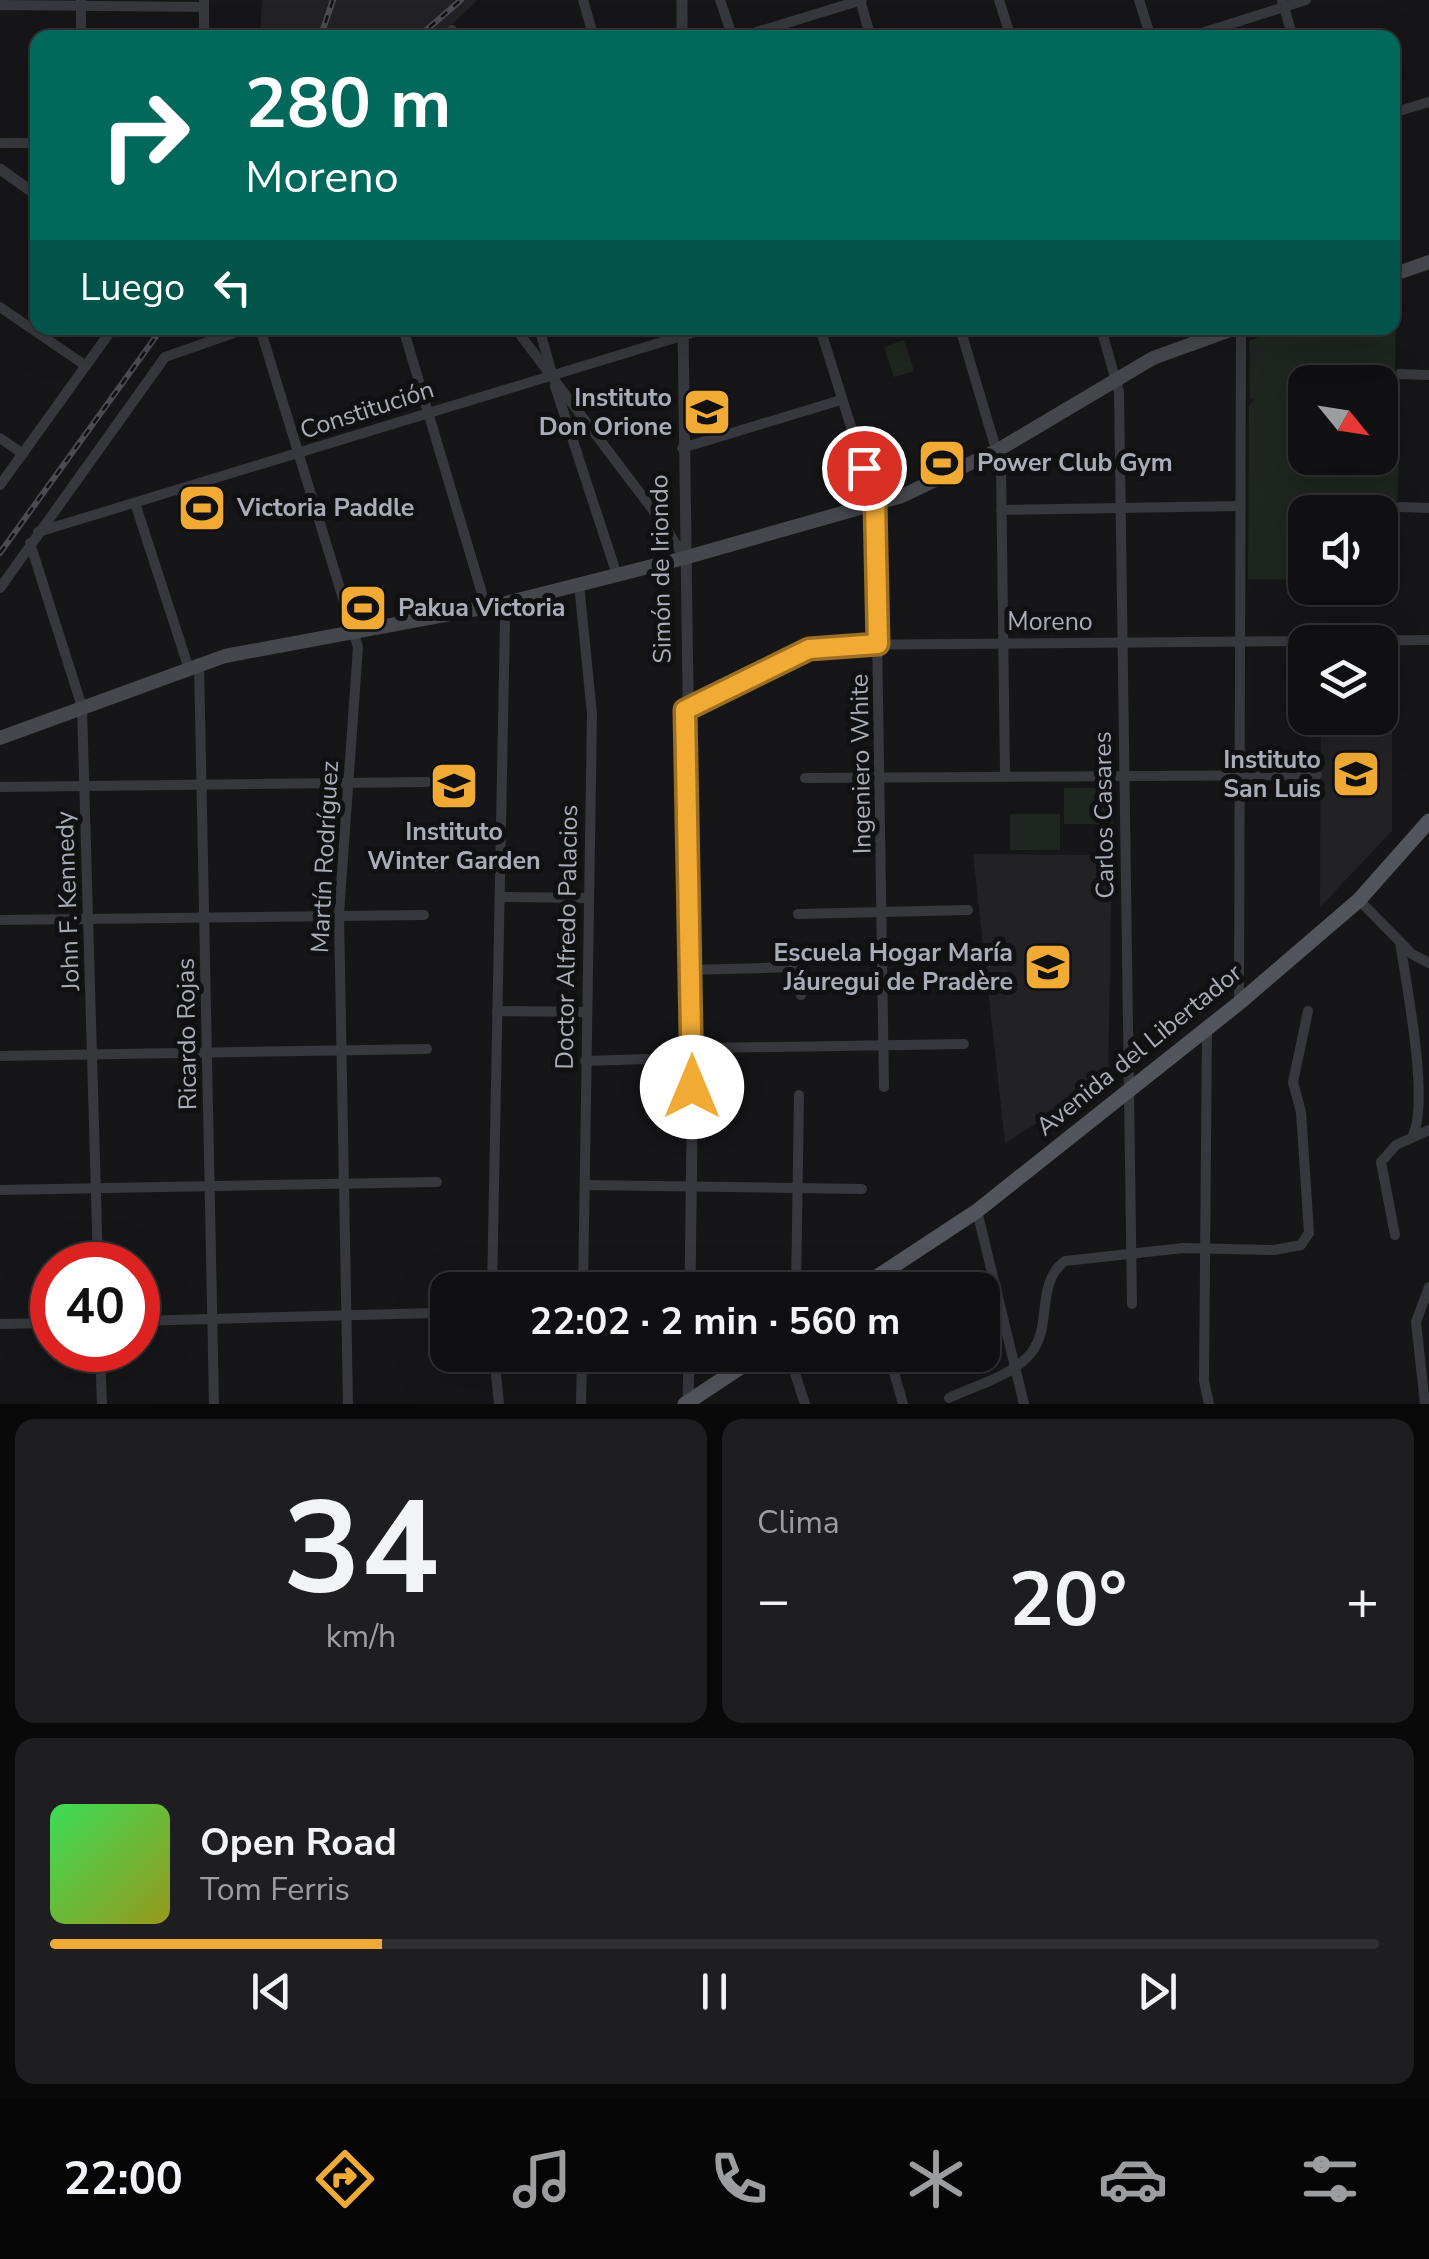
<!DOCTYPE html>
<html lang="es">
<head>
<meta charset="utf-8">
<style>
  body { margin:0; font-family:"Nunito Sans",sans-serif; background:#1e1e20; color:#f1f3f6; height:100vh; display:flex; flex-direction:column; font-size:38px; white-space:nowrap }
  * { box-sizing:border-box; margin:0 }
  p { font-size:32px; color:#9c9d9f }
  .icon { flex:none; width:55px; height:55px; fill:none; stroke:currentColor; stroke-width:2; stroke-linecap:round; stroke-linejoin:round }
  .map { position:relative; height:1404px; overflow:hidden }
  .drawer { display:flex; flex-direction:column; gap:15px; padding:15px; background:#09090a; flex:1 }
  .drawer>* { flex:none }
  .hud { position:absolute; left:30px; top:30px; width:1370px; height:305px; border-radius:20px; box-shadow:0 10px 40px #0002,0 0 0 2px #303032; background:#00695c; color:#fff; overflow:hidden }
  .needle { width:65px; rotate:120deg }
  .tools { position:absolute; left:1288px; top:365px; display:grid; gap:20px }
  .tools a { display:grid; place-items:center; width:110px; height:110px; border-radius:20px; background:#101012; box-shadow:0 10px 40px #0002,0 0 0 2px #303032; font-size:50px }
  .speed { position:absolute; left:30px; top:1242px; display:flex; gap:20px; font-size:50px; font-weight:700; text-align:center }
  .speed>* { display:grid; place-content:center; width:130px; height:130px; border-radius:50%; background:#101012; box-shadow:0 10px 40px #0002,0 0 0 2px #303032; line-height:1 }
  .speed .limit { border:15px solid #d22; background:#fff; color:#111 }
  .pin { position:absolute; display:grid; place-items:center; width:85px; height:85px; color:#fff; margin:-42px; border:5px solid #fff; border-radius:50%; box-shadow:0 2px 10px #0007 }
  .me { position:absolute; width:110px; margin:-55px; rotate:0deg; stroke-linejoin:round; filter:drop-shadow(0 0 8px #0008) }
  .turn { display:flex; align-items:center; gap:35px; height:210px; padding:0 50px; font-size:45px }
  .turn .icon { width:130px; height:130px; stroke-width:2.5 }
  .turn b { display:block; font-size:70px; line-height:85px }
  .then { display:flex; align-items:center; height:95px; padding:0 50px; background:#0003; gap:20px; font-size:38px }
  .big { font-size:75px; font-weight:700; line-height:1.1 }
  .drawer .tile { flex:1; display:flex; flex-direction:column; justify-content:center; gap:15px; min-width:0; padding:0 35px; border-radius:20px; background:#1e1e20 }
  .drawer .dial { align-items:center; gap:0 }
  .dial b { font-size:130px; line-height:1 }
  .song { display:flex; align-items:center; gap:30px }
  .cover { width:120px; height:120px; border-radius:15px; background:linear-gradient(135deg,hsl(130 70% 55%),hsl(60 70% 35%)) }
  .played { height:10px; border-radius:5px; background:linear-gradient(90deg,#f1ab35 25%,#303032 25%) }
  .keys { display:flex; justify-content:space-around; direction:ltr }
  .heat { display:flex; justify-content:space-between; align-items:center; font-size:55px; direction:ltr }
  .drawer .tiles { flex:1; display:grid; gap:15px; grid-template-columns:1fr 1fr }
  .tile:last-child { grid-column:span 2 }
  .trip { position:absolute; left:430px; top:1272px; width:570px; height:100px; border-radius:20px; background:#101012; box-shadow:0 10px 40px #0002,0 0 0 2px #303032; font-weight:700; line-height:100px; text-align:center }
  .dock { display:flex; height:160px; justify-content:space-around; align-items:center; background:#060607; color:#9c9d9f }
  .dock .icon { width:70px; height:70px }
  .dock .on { color:#f1ab35 }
  .dock b { font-size:45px; color:#f1f3f6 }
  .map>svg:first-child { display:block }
</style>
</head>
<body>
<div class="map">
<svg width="1429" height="1404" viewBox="0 0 1429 1404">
  <rect width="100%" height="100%" fill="#161618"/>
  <g fill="#222225">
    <polygon points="262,0 478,0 438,37 260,38"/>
    <polygon points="1380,686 1392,686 1392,831 1320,907 1321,718 1380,718"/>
    <polygon points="973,854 1112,855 1108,1079 1005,1143"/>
  </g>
  <g fill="#1e261f" fill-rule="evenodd">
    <path d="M1396,287L1395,401V414H1400L1395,591H1336L1380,588V512H1305V580L1248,579L1249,406L1254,400L1250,399L1249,341L1281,328H1392ZM1305,382H1380V458H1305Z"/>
    <polygon points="904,340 914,371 894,377 884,347"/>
    <polygon points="1064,788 1114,788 1113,824 1064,824"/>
    <rect x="1010" y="814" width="50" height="36"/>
  </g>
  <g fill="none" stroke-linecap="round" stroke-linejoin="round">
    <g stroke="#37383d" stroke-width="10">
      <polyline points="204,0 204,38"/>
      <polyline points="583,0 594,38"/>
      <polyline points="720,0 733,38"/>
      <polyline points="860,0 871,38"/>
      <polyline points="999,0 1011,38"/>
      <polyline points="1139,0 1151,38"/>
      <polyline points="1282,0 1293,38"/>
      <polyline points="0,5 204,7"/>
      <polyline points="452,30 455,38"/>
      <polyline points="81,38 81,1"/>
      <polyline points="737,38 862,0"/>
      <polyline points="1186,38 1306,0"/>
      <polyline points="1392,113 1429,102"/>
      <polyline points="0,143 38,143"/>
      <polyline points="0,307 86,366"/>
      <polyline points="260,328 358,647 339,914 348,1404"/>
      <polyline points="403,328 486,607"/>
      <polyline points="515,328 665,526 684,558"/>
      <polyline points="539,328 551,370"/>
      <polyline points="820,328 875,503 884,1087"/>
      <polyline points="960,328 1001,466 1005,776"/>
      <polyline points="1101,328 1119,392 1132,1304"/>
      <polyline points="1400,374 1429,375"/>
      <polyline points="555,386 617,575"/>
      <polyline points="0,438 23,454"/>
      <polyline points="682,448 841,400"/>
      <polyline points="0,485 113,328"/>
      <polyline points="135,503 188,666"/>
      <polyline points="1400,507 1429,508"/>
      <polyline points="1001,510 1239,506"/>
      <polyline points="38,532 708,328"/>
      <polyline points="30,543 82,707 98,1265"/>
      <polyline points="579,584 592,714 583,1290"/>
      <polyline points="0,588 165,357 248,328"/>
      <polyline points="199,663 214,1404"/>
      <polyline points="685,709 823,645 1429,640"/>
      <polyline points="805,778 1317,775"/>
      <polyline points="0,787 427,782"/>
      <polyline points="500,897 586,898"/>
      <polyline points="1359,900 1412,954 1429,963"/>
      <polyline points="798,914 968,910"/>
      <polyline points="0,920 424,915"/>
      <path d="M1400,942C1407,988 1429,1100 1413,1135"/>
      <polyline points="691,970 795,967 800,971 801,995"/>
      <polyline points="1239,1003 1241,328"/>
      <polyline points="497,1011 585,1012"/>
      <polyline points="1207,1029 1204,1381 1209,1404"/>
      <polyline points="0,1056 427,1049"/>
      <polyline points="585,1061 679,1058 707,1048 964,1044"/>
      <polyline points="585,1185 862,1189"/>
      <polyline points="0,1190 437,1182"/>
      <polyline points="977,1211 1024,1404"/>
      <polyline points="1395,1235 1381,1162 1396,1145 1429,1130"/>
      <polyline points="492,1290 505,620 498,605"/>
      <polyline points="796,1290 799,1095"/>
      <polyline points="138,1321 434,1313"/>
      <polyline points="0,1324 52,1323"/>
      <polyline points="100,1350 102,1404"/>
      <polyline points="494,1355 499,1404"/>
      <polyline points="789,1355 805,1404"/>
      <polyline points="889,1355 903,1404"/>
      <path d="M949,1398C974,1386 1013,1376 1031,1353C1053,1326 1035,1283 1065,1261L1183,1248L1274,1250L1301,1245L1309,1233L1301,1112L1293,1082L1308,1011"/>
      <polyline points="581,1404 582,1355"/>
      <polyline points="1425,1404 1416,1322 1429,1287"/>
    </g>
    <g stroke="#37383d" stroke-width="11">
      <polyline points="682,0 682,38"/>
      <polyline points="0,169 38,196"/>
      <polyline points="683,328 693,1054 690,1290"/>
      <polyline points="688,1402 689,1355"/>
    </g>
    <g stroke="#45474d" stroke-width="14">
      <polyline points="1392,275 1429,262"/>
      <polyline points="0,738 225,656 498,605 684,558 902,496 998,450 1153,358 1236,328"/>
    </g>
    <g stroke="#53555c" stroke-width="15">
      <polyline points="857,1290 977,1211 1239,1003 1359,900 1429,821"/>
      <polyline points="685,1404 759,1355"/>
    </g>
    <g stroke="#4a4c52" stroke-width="6">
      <g id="rail">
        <polyline points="320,38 333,0"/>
        <polyline points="417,38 461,0"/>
        <polyline points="0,553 162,328"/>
      </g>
    </g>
    <use href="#rail" stroke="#111113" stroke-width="2.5" stroke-dasharray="8" stroke-linecap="butt"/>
  </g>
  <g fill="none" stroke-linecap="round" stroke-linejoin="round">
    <g stroke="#9d6f22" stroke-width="25">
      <polyline id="route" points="692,1087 685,710 809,649 878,644 875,503 864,468"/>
    </g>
    <use href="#route" stroke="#f1ab35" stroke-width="18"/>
  </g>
  <defs>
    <g id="school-square" transform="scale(2.5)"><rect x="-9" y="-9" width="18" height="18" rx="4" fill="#f1ab35" stroke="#111113"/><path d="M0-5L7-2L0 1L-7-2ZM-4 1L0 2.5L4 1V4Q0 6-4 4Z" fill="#111"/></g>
    <g id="stadium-square" transform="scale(2.5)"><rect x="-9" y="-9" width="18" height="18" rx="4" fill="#f1ab35" stroke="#111113"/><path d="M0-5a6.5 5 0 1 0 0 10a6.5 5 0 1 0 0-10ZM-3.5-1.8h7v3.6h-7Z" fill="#111"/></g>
  </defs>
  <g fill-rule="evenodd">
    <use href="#school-square" x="707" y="412"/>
    <use href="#stadium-square" x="942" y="463"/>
    <use href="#stadium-square" x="202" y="508"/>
    <use href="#stadium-square" x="363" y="608"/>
    <use href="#school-square" x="1356" y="774"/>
    <use href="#school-square" x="454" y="786"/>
    <use href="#school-square" x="1048" y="967"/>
  </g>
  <g text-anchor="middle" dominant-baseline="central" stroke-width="10" stroke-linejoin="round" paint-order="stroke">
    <g font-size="25" font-weight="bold" fill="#a8adb8" stroke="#111113" text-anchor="end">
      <text x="672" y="398">Instituto<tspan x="672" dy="29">Don Orione</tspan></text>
      <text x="977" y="463" text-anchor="start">Power Club Gym</text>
      <text x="237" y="508" text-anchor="start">Victoria Paddle</text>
      <text x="398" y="608" text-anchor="start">Pakua Victoria</text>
      <text x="1321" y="760">Instituto<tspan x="1321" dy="29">San Luis</tspan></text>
      <text x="454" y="832" text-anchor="middle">Instituto<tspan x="454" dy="29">Winter Garden</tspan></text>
      <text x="1013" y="953">Escuela Hogar María<tspan x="1013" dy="29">Jáuregui de Pradère</tspan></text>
    </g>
    <g font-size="25" fill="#a8adb8" stroke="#111113">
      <text transform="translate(367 410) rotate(-18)">Constitución</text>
      <text transform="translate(661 569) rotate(-91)">Simón de Iriondo</text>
      <text x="1050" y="622">Moreno</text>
      <text transform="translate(861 764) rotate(-91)">Ingeniero White</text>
      <text transform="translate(1104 815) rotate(-91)">Carlos Casares</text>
      <text transform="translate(325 857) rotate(-87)">Martín Rodríguez</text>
      <text transform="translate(68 901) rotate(-92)">John F. Kennedy</text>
      <text transform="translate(567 937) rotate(-89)">Doctor Alfredo Palacios</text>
      <text transform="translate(187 1034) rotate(-91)">Ricardo Rojas</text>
      <text transform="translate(1139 1050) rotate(-39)">Avenida del Libertador</text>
    </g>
  </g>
</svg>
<div class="tools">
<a><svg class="needle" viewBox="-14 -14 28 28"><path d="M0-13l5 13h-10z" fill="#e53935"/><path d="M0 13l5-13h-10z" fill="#9c9d9f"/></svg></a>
<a><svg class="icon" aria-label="sound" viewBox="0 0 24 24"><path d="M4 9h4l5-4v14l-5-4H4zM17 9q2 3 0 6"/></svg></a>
<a><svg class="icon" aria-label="layers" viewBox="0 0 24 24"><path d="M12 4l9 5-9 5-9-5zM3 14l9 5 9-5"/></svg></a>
</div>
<div class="speed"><div class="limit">40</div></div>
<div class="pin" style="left:864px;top:468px;background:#d93025"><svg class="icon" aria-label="arrive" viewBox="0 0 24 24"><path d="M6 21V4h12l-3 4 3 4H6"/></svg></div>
<svg class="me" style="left:692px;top:1087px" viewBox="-20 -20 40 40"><circle r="19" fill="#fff"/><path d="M0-13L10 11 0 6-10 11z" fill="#f1ab35"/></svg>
<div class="trip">22:02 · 2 min · 560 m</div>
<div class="hud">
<div class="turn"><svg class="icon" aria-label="right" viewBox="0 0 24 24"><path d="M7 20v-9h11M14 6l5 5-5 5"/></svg><div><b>280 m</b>Moreno</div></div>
<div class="then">Luego<svg class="icon" aria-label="left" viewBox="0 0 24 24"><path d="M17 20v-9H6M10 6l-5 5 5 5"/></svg></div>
</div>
</div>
<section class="drawer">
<div class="tiles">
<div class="tile dial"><b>34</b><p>km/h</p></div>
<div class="tile"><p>Clima</p>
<div class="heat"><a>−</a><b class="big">20°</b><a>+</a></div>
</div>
<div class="tile">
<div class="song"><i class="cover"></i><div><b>Open Road</b><p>Tom Ferris</p></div></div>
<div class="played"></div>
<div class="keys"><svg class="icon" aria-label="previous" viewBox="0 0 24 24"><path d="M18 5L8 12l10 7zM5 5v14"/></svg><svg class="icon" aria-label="pause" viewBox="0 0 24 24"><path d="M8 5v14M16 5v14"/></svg><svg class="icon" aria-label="next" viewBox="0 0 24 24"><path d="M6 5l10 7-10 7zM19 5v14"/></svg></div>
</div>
</div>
</section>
<nav class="dock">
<b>22:00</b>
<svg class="icon on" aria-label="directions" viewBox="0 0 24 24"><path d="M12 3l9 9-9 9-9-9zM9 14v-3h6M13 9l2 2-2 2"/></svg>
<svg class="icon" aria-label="music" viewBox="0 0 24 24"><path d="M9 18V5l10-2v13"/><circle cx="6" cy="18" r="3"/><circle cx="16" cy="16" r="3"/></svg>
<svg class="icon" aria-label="phone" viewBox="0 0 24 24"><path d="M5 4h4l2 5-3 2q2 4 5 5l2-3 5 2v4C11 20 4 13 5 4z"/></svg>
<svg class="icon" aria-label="climate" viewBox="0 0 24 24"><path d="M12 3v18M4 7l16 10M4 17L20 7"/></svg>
<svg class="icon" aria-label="car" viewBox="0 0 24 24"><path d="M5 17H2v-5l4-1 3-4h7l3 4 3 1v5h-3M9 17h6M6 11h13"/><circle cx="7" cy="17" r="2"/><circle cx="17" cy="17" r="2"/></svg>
<svg class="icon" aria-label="filters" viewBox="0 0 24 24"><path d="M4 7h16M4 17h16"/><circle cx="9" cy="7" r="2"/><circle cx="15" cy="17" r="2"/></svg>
</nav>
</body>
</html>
